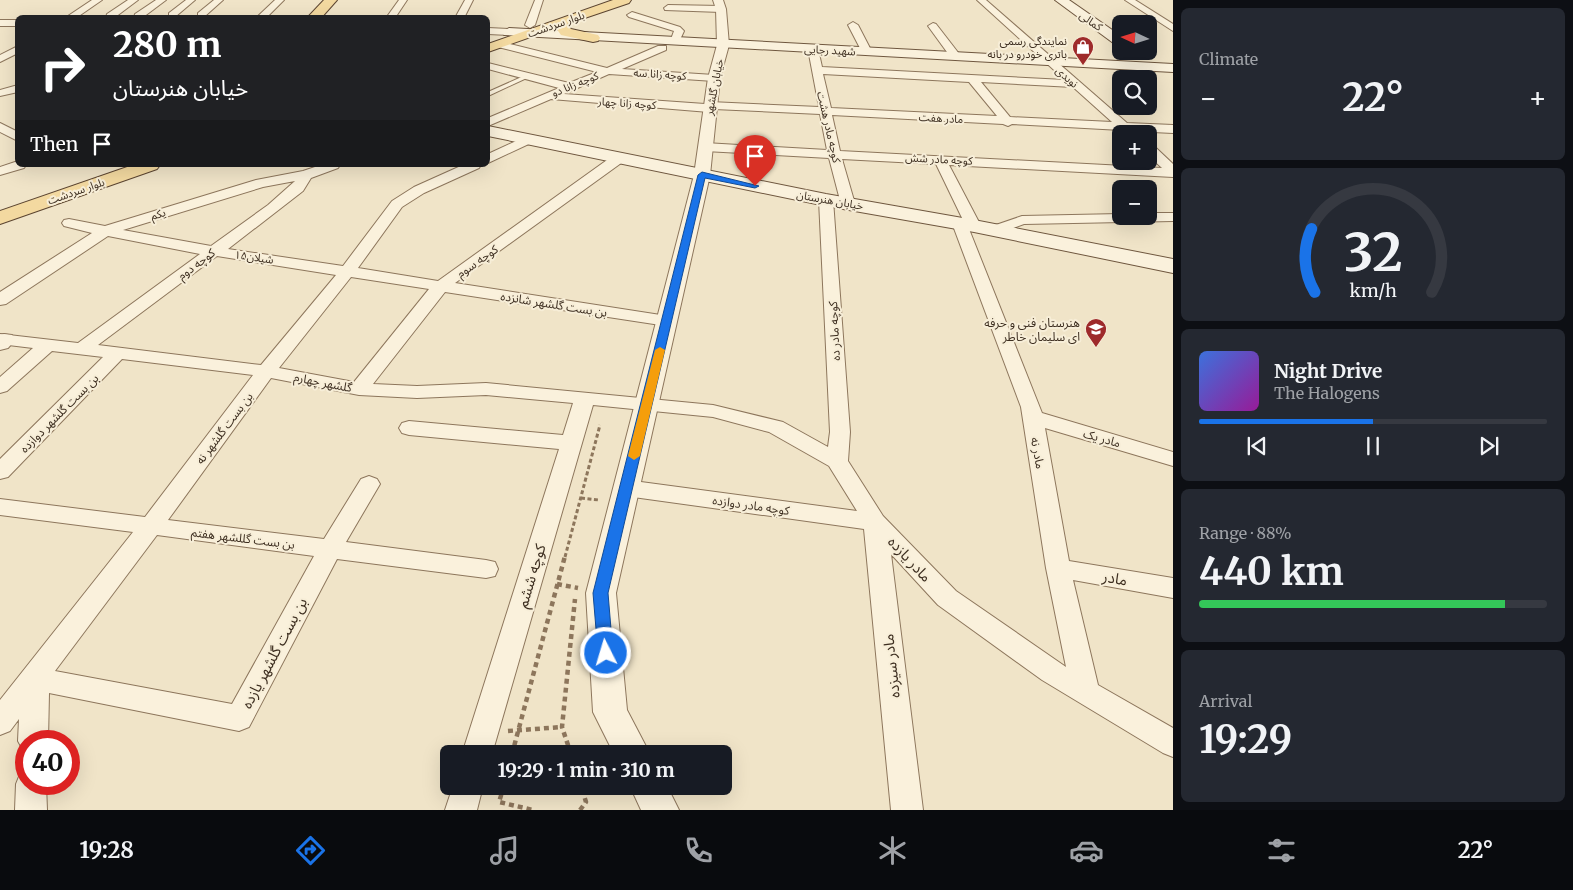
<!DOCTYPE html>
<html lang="en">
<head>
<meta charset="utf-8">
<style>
  body { margin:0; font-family:Merriweather,"Noto Sans Arabic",serif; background:#242831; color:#f1f3f6; height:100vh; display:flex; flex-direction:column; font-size:19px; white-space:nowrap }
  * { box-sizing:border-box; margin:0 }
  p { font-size:16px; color:#9ea1a6 }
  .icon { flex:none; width:28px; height:28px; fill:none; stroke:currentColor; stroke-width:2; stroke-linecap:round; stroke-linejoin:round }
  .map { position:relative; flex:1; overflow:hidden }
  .drawer { display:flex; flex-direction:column; gap:8px; padding:8px; background:#0d0f14; width:400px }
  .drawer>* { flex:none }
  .guide { position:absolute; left:15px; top:15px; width:475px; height:152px; border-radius:8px; box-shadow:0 5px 20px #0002; background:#202124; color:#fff; overflow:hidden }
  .needle { width:32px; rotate:274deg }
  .controls { position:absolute; left:1112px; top:15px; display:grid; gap:10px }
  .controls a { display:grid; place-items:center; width:45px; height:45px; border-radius:8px; background:#171b24; box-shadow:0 5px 20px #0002; font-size:25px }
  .speed { position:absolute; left:15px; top:730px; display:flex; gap:10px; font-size:25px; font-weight:700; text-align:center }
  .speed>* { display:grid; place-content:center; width:65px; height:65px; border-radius:50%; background:#171b24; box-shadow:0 5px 20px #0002; line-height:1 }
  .speed .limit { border:8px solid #d22; background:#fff; color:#111 }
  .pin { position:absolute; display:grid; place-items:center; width:42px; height:42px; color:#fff; margin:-51px -21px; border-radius:50% 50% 50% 0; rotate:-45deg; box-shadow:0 0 5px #0007 }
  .pin .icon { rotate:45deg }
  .me { position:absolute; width:55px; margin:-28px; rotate:355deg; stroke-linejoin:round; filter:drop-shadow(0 0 4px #0008) }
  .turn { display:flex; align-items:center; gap:18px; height:105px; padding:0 15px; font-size:22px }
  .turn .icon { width:65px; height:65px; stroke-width:2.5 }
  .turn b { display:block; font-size:35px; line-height:42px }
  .then { display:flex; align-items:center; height:48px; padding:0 15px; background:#0003; gap:10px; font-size:19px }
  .big { font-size:38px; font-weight:700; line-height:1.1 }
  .drawer .card { flex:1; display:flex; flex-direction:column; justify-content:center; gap:8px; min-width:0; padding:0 18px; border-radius:8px; background:#242831 }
  .drawer .dial { align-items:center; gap:0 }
  .dial svg { height:130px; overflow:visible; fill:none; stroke:#363941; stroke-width:7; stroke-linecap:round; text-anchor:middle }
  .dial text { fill:#f1f3f6; stroke:none }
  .song { display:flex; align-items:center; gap:15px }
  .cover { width:60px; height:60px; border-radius:8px; background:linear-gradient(135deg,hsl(220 70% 55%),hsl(300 70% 35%)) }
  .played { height:5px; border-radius:2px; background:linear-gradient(90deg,#1a73e8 50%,#363941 50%) }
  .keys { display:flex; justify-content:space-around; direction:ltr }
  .heat { display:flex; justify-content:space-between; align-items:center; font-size:28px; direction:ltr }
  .charge { height:8px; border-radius:4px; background:linear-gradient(90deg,#34c759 88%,#363941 0) }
  .trip { position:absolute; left:440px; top:745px; width:292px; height:50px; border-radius:8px; background:#171b24; box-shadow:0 5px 20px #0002; font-weight:700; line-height:50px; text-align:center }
  .dock { display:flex; height:80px; justify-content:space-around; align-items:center; background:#090b0e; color:#9ea1a6 }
  .dock .icon { width:35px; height:35px }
  .dock .on { color:#1a73e8 }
  .dock b { font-size:22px; color:#f1f3f6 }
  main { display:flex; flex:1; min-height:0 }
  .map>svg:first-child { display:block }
</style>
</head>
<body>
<main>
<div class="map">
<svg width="1173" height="810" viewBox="0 0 1173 810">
  <rect width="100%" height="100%" fill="#f0e4c8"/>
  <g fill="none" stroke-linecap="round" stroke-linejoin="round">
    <g stroke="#8d765c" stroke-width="2">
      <polygon id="service" points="526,75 531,76 488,96 488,92"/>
    </g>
    <g stroke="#8d765c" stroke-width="2">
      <g id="minor">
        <polygon points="92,0 102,0 76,18 65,18"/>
        <polygon points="128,0 138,0 114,18 106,18 107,14"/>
        <polygon points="156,0 166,0 142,18 134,18 135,14"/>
        <polygon points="186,0 195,0 175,17 169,17 169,13"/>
        <polygon points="214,0 223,0 204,17 198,17 198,13"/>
        <polygon points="275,0 284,0 266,18 256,18"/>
        <polygon points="399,0 407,0 395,18 386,18"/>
        <polygon points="465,0 473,0 464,18 455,18"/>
        <polygon points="535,0 543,0 535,25 530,28 525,25"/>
        <path d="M977,0H986L1127,123L1173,125V133L1132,131L1127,133L1121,130L1012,124L1008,126L1003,124L832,115L840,151L1162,168L1149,156V145L1154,146L1173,164V177L949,165L981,226L979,229H969L1042,413L1173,452V466L1045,428L1069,561L1173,578V598L1073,580L1098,685L1173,728V757L1163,753L1042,680L938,605L891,554L923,810H891L864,529L626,496L618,493L615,488L618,483L626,480L857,511L829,466L769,432L713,417L593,405L492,754H462L559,449L409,435L402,433L399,428L402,423L409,421L563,435L573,403L486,395L417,398L359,395L271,378L168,520L324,539L361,479L369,476L377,479L380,484L346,542L486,560L495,562L498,569L495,576L486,578L337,559L249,727L239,731L49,693L48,741H26V752L23,750L18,741L19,719L10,731L0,735V700L133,532L0,515V499L145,517L253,375L122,359L8,477L0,479V459L103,357L52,351L7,391L0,393V377L33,348L0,344V334L78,343L200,254L108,236L6,304L0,305V292L92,233L64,226L62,223L64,220L69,219L105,226L256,180L303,171L321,165H340L338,168L311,178L303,191L228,249L343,266L392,201L414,187L463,165H481L479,168L424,193L402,207L358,268L438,281L614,155H624L626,158L624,161L455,283L667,316L673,317L676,321L673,325L667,326L445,292L373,384L417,386L486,383L713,405L783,422L828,447L830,432L819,200L821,197H831L833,200L850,432L848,461L883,516L956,591L1066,667L1046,568L1021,407L952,223L954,220H963L936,164L842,159L855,204L853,207H843L841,204L829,158L705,151L699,147L705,143L827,150L820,114L714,109L709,112L551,99L488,126V118L559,88L488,69V63L569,83L597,72L494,46L493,44L498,41L607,68L658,46H666V50L622,69L714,75L719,78L714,81L609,74L564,94L705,104L710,102L819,107L808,49L813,46L818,49L822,67L1065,80ZM823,74L969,82L997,116L831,108ZM981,82L1073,87L1112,122L1010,117ZM295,181L268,205L211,246L123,230L263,187ZM217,256L336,275L261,365L98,345ZM351,277L429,289L354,382L279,368ZM157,535L314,556L232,704L55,671Z"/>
        <polygon points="1125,0 1135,0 1173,24 1173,31"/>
        <polygon points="668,5 721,6 725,9 721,12 665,10 664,8"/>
        <polygon points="632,12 680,27 684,31 678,44 672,44 670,42 674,31 629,17 627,15"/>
        <polygon points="853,22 858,25 872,52 871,54 863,54 862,52 848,25"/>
        <polygon points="933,23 936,24 960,55 961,57 960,59 952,59 928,26"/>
        <polygon points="18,46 18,53 0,62 0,55"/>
        <polygon points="18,85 18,92 0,96 0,90"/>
        <polygon points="0,123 18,132 18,141 0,132"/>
        <polygon points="529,135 535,139 533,142 488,163 488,154"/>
        <polygon points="18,161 18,165 26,165 24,168 0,175 0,167"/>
        <polygon points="1149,213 1173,213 1173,221 1024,224 1000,233 990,233 987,230 990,227 1022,216 1121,214 1121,216 1149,216"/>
        <polygon points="26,771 26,784 46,784 47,810 15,810 16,784 20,774"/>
        <polygon points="453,786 483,786 477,810 445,810"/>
      </g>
    </g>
    <g stroke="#8d765c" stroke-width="2">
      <g id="tertiary">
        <polygon points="713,0 723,0 726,9 729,45 720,78 710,175 616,593 627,710 650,754 614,754 593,712 586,593 694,175 708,78 717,45 716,9"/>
        <rect x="0" y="20" width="18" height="6"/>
        <polygon points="488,28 509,29 515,32 509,35 488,34"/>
        <polygon points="4,334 12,335 15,340 8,348 0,350 0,335"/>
        <polygon points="630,786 667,786 679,810 641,810"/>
      </g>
    </g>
    <g stroke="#6f573f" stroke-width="2">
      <g id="secondary">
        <polygon points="1055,0 1069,0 1121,36 1121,46 1116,45"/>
        <polygon points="509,28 1173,64 1173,72 504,35 502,32"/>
        <polygon points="488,126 826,194 974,220 1173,259 1173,273 974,232 826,206 488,136"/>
      </g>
    </g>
    <g stroke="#5b4430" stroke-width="2">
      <g id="primary">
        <polygon points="324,0 337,0 321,18 307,18"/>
        <polygon points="613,0 631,0 629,3 567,24 571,29 598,35 600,38 598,41 593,42 561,35 556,28 488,52 488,44"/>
        <polygon points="133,165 160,165 157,169 0,224 0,211"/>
      </g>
    </g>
    <g stroke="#8d765c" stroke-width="3" stroke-dasharray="4 2.5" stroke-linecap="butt">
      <polyline points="581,498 599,500"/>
      <polyline points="565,557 600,425"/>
    </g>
    <g stroke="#8d765c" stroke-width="4.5" stroke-dasharray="5 4" stroke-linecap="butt">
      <polyline points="557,584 578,588"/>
      <polyline points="508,731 562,727"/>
      <polyline points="512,754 565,556"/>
      <polyline points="571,754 562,727 575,599"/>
      <polyline points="504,786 499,802 533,810"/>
      <polyline points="580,810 586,802 581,786"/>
    </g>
    <use href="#service" fill="#faf1dc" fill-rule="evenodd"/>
    <use href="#minor" fill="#faf1dc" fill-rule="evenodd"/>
    <use href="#tertiary" fill="#faf1dc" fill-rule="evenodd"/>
    <use href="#secondary" fill="#faf1dc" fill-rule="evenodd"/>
    <use href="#primary" fill="#f3d9a0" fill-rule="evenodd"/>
  </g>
  <polygon fill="#1a73e8" stroke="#114b97" points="702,172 759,186 755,188 705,178 608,593 613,653 611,657 606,659 600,657 598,653 593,593 698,175"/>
  <polygon fill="#f59e0b" points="660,347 665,350 640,456 634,460 628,456 655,350"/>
  <defs>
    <g id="shop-pin" transform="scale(1.125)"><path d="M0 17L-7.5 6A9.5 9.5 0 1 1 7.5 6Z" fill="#9e2a2b" stroke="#f7eed8"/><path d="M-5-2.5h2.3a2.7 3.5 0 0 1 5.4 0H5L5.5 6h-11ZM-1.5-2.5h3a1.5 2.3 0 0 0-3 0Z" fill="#fff"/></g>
    <g id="school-pin" transform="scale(1.125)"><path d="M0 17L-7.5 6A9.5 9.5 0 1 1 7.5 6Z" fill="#9e2a2b" stroke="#f7eed8"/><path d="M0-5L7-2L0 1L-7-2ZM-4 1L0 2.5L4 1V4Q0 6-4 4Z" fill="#fff"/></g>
  </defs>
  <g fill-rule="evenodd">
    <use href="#shop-pin" x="1083" y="47"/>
    <use href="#school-pin" x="1096" y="329"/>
  </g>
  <g text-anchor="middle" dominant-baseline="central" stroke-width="4" stroke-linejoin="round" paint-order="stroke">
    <g font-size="11" fill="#3d2e20" stroke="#f7eed8">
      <text transform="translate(1091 21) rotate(35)">کمالی</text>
      <text transform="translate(556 24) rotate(-19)">بلوار سردشت</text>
      <text transform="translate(830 50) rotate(3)">شهید رجایی</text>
      <text transform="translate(660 74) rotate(4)">کوچه زانا سه</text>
      <text transform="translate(1067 77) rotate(41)">نویدی</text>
      <text transform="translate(575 84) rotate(-22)">کوچه زانا دو</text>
      <text transform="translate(714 87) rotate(-79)">خیابان گلشهر</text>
      <text transform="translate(627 103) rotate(4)">کوچه زانا چهار</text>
      <text transform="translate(941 118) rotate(3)">مادر هفت</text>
      <text transform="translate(829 127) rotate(77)">کوچه مادر هشت</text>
      <text transform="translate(939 159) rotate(3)">کوچه مادر شش</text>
      <text transform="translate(76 191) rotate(-19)">بلوار سردشت</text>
      <text transform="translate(830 200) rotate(10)">خیابان هنرستان</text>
      <text transform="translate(158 214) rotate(-17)">یکم</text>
      <text transform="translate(254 257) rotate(8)">شیلان۱۵</text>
    </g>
    <g font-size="11" fill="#3d2e20" stroke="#f7eed8" text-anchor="end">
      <text x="1067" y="41">نمایندگی رسمی<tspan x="1067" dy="13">باتری خودرو در بانه</tspan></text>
    </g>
    <g font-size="12" fill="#3d2e20" stroke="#f7eed8">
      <text transform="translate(477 261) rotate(-35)">کوچه سوم</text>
      <text transform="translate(196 264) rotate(-37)">کوچه دوم</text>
      <text transform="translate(554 304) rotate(9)">بن بست گلشهر شانزده</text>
      <text transform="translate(834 331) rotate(-93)">کوچه مادر ده</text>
      <text transform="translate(323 382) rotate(11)">گلشهر چهارم</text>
      <text transform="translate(59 413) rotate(-45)">بن بست گلشهر دوازده</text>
      <text transform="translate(224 428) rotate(-53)">بن بست گلشهر نه</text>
      <text transform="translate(1102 438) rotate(16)">مادر یک</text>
      <text transform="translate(1038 453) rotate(80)">مادر نه</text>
      <text transform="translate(751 505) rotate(8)">کوچه مادر دوازده</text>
      <text transform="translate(243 538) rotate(7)">بن بست گللشهر هفتم</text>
    </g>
    <g font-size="12" fill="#3d2e20" stroke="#f7eed8" text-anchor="end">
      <text x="1080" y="322">هنرستان فنی و حرفه<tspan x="1080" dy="14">ای سلیمان خاطر</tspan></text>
    </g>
    <g font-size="15" fill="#3d2e20" stroke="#f7eed8">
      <text transform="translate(910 559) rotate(47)">مادر یازده</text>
      <text transform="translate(531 576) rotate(-73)">کوچه ششم</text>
      <text transform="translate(1115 578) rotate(10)">مادر</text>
      <text transform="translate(274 653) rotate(-62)">بن بست گلشهر یازده</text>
      <text transform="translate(891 666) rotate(-96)">مادر سیزده</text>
    </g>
  </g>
</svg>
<div class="controls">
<a><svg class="needle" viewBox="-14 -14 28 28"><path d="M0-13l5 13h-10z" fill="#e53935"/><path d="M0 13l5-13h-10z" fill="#9ea1a6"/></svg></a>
<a><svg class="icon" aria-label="search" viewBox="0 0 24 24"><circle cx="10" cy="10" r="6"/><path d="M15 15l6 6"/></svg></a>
<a>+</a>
<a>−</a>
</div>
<div class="speed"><div class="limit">40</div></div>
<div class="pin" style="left:755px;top:186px;background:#d93025"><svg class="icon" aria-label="arrive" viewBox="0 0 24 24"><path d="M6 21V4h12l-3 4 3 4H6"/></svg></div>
<svg class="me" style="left:606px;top:653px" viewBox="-20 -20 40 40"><circle r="17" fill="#1a73e8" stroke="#fff" stroke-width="3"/><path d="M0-11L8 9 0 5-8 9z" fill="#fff"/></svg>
<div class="trip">19:29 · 1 min · 310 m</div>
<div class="guide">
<div class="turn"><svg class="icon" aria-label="right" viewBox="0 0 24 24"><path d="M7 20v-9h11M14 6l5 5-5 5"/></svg><div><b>280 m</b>خیابان هنرستان</div></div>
<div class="then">Then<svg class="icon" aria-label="arrive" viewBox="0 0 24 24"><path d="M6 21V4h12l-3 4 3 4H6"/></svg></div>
</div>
</div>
<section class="drawer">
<div class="card"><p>Climate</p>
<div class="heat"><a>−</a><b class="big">22°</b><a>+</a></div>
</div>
<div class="card dial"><svg viewBox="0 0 100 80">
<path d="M14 69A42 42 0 1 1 86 69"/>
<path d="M14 69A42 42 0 0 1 12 30" stroke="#1a73e8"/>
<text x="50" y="56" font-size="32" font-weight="700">32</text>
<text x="50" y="72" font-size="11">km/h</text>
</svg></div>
<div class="card">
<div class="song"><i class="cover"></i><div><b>Night Drive</b><p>The Halogens</p></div></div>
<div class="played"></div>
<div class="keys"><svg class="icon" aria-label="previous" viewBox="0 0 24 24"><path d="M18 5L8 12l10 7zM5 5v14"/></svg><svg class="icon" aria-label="pause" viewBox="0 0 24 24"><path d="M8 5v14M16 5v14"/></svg><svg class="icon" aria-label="next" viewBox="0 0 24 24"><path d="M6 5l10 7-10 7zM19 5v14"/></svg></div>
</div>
<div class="card"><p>Range · 88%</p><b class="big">440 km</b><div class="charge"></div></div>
<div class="card"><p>Arrival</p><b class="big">19:29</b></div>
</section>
</main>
<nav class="dock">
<b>19:28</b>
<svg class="icon on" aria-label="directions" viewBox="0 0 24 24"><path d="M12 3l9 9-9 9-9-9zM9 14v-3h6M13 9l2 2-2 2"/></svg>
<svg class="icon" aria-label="music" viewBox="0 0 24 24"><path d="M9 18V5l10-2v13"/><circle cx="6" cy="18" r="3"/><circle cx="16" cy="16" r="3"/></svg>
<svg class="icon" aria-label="phone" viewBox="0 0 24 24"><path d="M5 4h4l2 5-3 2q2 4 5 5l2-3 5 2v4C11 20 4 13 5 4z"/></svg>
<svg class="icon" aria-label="climate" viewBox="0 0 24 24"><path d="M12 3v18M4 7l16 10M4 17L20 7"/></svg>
<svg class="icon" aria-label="car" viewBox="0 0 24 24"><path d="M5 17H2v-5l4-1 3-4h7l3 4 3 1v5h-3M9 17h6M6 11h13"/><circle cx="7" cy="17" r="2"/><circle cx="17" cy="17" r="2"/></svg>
<svg class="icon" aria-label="filters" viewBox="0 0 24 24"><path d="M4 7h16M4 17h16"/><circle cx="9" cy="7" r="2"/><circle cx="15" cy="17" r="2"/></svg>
<b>22°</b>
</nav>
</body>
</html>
